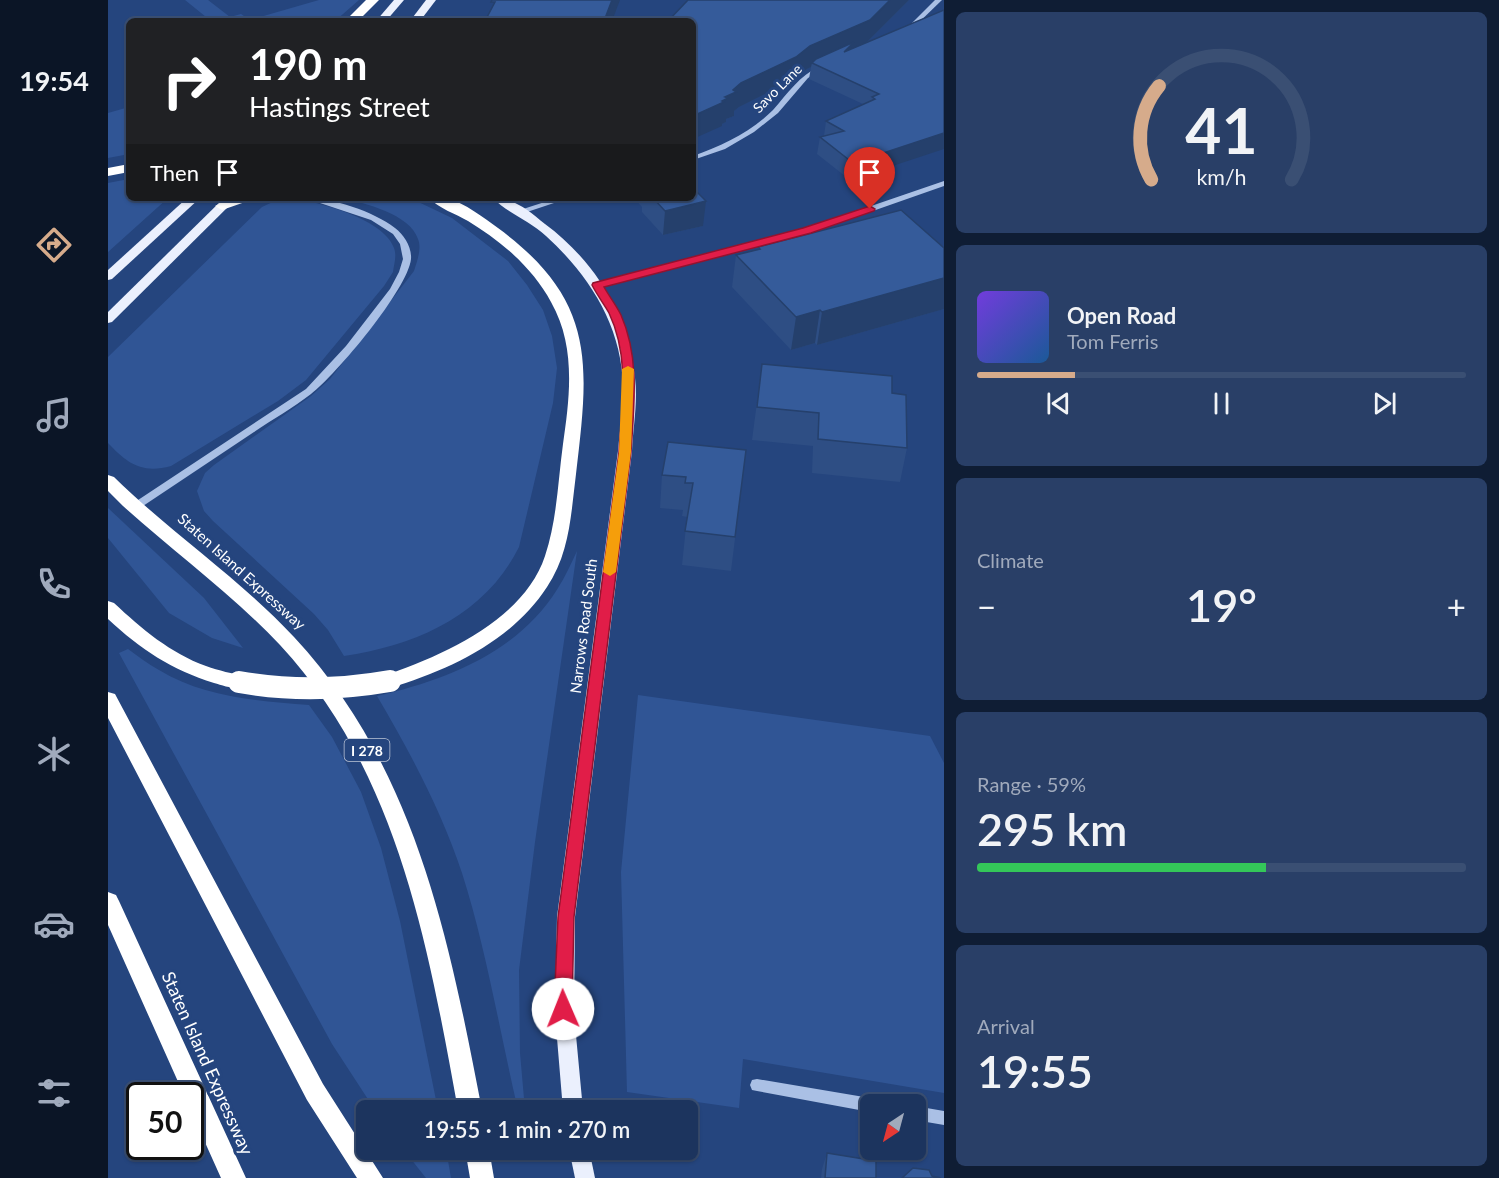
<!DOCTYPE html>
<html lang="en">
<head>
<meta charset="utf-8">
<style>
  body { margin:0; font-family:Lato,sans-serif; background:#293f67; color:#f1f3f6; height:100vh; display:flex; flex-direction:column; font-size:22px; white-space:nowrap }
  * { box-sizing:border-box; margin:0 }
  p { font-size:20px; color:#a0aabc }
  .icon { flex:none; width:33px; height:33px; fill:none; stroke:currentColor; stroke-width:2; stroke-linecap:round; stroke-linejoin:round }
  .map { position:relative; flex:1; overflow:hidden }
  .sheet { display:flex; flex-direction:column; gap:12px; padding:12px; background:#0f1d34; width:555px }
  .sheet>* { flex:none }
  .hud { position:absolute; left:18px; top:18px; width:570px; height:183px; border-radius:9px; box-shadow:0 2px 4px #0004,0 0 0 2px #3a4f73; background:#202124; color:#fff; overflow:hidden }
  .needle { width:39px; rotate:216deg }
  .fabs { position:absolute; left:752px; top:1094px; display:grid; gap:12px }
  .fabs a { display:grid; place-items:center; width:66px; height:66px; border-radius:9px; background:#1c345e; box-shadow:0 2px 4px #0004,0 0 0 2px #3a4f73; font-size:30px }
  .speed { position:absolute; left:18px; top:1082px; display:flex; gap:12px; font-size:30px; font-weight:700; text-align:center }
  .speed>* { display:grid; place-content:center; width:78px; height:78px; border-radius:50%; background:#1c345e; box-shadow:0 2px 4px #0004,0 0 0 2px #3a4f73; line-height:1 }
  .speed .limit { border:3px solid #111; border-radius:9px; background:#fff; color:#111 }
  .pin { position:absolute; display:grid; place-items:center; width:51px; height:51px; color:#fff; margin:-62px -26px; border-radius:50% 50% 50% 0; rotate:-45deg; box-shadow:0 0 6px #0007 }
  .pin .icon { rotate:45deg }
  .me { position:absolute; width:66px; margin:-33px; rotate:359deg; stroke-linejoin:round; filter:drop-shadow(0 0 4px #0008) }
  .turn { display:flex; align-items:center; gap:21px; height:126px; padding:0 24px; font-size:27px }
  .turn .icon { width:78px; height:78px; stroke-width:2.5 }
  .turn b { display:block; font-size:42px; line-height:51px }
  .then { display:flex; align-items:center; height:57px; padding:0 24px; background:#0003; gap:12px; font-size:22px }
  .big { font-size:45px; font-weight:600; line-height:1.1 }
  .sheet .card { flex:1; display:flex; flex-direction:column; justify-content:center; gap:9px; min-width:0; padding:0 21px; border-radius:9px; background:#293f67 }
  .sheet .dial { align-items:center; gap:0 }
  .dial svg { height:156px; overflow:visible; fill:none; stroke:#3a4f73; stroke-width:7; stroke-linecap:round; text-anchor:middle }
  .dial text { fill:#f1f3f6; stroke:none }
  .song { display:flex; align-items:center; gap:18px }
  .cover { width:72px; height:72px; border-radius:9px; background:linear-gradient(135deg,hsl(260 70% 55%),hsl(210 70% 35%)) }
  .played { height:6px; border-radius:3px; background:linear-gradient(90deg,#d6ab8b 20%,#3a4f73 20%) }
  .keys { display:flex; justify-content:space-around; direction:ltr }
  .heat { display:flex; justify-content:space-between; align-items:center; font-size:33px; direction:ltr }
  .charge { height:9px; border-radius:4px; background:linear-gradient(90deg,#34c759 59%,#3a4f73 0) }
  .trip { position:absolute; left:248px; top:1100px; width:342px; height:60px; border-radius:9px; background:#1c345e; box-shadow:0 2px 4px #0004,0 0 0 2px #3a4f73; font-weight:600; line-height:60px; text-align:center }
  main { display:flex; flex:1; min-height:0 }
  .tab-bar { display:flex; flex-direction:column; width:108px; justify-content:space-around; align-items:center; background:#0b1526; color:#a0aabc }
  .tab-bar .icon { width:42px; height:42px }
  .tab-bar .selected { color:#d6ab8b }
  .tab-bar b { font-size:27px; color:#f1f3f6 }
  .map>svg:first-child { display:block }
</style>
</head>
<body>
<main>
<nav class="tab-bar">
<b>19:54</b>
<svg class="icon selected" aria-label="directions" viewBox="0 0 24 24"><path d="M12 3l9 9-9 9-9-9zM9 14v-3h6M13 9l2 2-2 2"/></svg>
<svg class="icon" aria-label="music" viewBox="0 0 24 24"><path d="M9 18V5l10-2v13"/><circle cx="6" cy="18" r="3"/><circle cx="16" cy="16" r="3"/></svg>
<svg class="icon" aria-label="phone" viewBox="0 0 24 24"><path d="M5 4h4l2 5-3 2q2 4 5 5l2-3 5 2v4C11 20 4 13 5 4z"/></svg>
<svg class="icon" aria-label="climate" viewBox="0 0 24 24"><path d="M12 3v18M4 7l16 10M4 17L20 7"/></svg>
<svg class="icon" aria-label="car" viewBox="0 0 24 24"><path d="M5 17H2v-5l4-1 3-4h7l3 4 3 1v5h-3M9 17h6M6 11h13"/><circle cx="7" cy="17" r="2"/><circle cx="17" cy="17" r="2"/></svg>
<svg class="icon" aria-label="filters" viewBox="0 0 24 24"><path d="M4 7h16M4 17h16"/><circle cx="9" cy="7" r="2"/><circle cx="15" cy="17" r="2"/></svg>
</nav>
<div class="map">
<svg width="836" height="1178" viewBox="0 0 836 1178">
  <rect width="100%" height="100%" fill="#25457e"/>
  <g fill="#305595">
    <polygon points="77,0 100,0 122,17 133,14 142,20 211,0 251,0 227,21 103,21"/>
    <polygon points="21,107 21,154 0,158 0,113"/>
    <polygon points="21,179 21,198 60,198 0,252 0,183"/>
    <path d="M173,198C202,198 276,218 286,248C289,256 286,264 285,272L276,286L198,380L170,401L63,466C33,474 19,463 0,443V357L154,207Z"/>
    <path d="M234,198H302L344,218L400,261L419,285L435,310L444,336L449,368L445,403L411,547C377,615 309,645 236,656L220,630L206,614L105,521L96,511L89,491L97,473L106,465L203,396L222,379L306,271C309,261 314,249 310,239C302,214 256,203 234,198Z"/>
    <polygon points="0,508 96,598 135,648 104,638 61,613 0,538"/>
    <path d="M469,551L427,842L411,970L412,1053L417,1110H410C392,1033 378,948 354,873C333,810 302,752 269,696C338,680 411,652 450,588C457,577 463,564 469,551Z"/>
    <path d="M20,649C30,656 40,664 51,670C95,697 150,701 201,705L224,737L253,792L273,848L292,921L330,1110H267L224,1044L11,653Z"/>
    <polygon points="530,695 822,736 836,763 836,1093 635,1059 631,1108 519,1092 513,872"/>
    <polygon points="295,1149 338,1149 343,1178 318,1178"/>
  </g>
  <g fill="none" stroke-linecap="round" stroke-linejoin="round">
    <g fill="#aac0e5" fill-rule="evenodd">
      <polygon points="827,0 834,0 802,31 798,31 798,29"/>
      <path d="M712,66L718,67L700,78L670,113L646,132L617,149L585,160V156C614,146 643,132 665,110C680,93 691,76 712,66Z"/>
      <polygon points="836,181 836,186 702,233 489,288 485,285 486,283 696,229"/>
      <path d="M197,198C225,198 265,211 287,228C296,235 304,247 303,259C300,289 228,375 203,394C185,408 165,419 146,432C108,457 70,483 32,508H24L23,506L24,504L198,389L238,346L282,289L291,272L295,259L292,244L285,234L263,220Z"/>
      <polygon points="449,198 461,198 416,213 410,213 409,211"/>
      <polygon points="649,1079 762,1098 767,1100 769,1104 762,1104 762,1112 649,1091 644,1090 642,1085 644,1080"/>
      <polygon points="807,1106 836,1111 836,1125 807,1120"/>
    </g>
    <g fill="#ebf0fd" fill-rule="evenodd">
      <polygon points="286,0 296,0 278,21 268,21"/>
      <polygon points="318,0 328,0 312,21 302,21"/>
      <polygon points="79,198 92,198 4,279 0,280 0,270"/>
      <polygon points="116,198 129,198 4,322 0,323 0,312"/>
      <path d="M385,198C407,198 421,211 437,224C487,261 521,316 527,378C530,402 525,427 524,451L467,917L466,1014L475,1110H455L447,1014L449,917L510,451C512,430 515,408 515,387C514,326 481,275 438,236C422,221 399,213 385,198Z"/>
      <polygon points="461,1149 481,1149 487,1178 467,1178"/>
    </g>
    <g fill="#fff" fill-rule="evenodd">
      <polygon points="258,0 271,0 250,21 237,21"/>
      <polygon points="21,164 21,172 0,176 0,168"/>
      <polygon points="123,198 142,198 140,201 114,210 107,206"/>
      <path d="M321,198C327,198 334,197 339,198C357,203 376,218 390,228C489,301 481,364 468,474C463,513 462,553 439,587C404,641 341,670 282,688L275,686L272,681L275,676C334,656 416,620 437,556C449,520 450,481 455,444C462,396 468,346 443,302C425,268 393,241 360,221C348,214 330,208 321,198Z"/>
      <path d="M0,475L6,477C63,533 131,578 186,637C308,768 341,939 374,1110H350C320,945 290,772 172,645C124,594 67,553 15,506L0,491Z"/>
      <path d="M0,601L6,603C34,629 62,653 98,666C111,671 124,673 138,677L141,682L138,687C128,690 116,686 106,683C64,670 32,649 0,619Z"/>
      <polygon points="0,692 7,694 215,1084 275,1178 249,1178 199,1100 0,718"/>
      <polygon points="0,892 8,895 11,901 138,1178 113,1178 82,1109 82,1095 76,1095 0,925"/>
      <polygon points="357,1149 381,1149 386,1178 362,1178"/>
    </g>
    <path stroke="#fff" stroke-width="22" d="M131,682C182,691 231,690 282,681"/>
  </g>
  <g fill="#2e4e84">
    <polygon points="580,0 801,0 759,42 836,10 742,180 709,154 712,137 716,136 718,121 755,104 701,79 703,67 699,69 685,80 631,107 626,111 626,116 618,119 618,122 614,124 614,126"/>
    <polygon points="526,198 585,198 595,226 555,235 534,212 534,207"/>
    <polygon points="650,247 836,248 836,309 709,345 707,343 683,350 624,287 628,255 650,249"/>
    <polygon points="654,364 784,393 799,448 792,482 704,473 705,446 644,440"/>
    <polygon points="638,450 623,571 574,565 579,517 574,516 575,510 552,508 554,475"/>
    <polygon points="719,1153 768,1178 713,1178 714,1169"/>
  </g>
  <g fill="#25406c">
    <polygon points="504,0 512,0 504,21 496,21"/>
    <polygon points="782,0 801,0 758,43 745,49 704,63 703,67 699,69 685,80 631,107 626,111 626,116 618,119 618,122 614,124 614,126 585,139 585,116 614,101 633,83 702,46"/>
    <polygon points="836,133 836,149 742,180 745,163"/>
    <polygon points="598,201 595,226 555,235 557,211"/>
    <polygon points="836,278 836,309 709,345 714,312"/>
    <polygon points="712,310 707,343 683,350 688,317"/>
  </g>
  <g fill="#355b9a" stroke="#25406c" stroke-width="1.5">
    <polygon points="384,0 504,0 496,21 377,21 387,2 383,2"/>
    <polygon points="580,0 782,0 762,20 702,46 688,57 633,83 625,90 628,92 617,97 620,98 614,101 616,102 585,116 585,21 560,21"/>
    <polygon points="836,10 836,133 745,163 712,137 736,131 718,121 767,99 764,97 771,94 704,63 708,59 746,42 736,52"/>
    <polygon points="585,188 598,201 557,211 545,198 585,198"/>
    <polygon points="793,210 836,248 836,278 714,312 712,310 688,317 628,255 652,249 650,247"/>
    <polygon points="654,364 784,376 784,393 798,395 799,448 710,439 711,413 649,407"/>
    <polygon points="560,442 638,450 627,537 577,531 585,483 577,483 578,477 554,475"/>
    <polygon points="719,1153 768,1161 768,1178 717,1178"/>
    <polygon points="805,1168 821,1170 824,1176 833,1178 794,1178"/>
  </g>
  <path fill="#e11d48" stroke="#92132f" stroke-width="1.5" d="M762,206L767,209L766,211L703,233L496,287C501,296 508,305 513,315C532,358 526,405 523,452L466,917L464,1009L461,1014L455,1017L449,1014L446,1009L450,917L511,452C514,406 522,357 501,313C496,304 489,295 484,285L485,283L695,228Z"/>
  <polygon fill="#f59e0b" points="520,366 526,369 523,452 508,572 502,576 495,572 511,452 514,369"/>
  <g text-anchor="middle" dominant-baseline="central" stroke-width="6" stroke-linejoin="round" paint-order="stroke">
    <g font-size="14" fill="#fff" stroke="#25457e">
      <text transform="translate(669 88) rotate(-45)">Savo Lane</text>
    </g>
    <rect fill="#25457e" stroke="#bec7d8" stroke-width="1.5" x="236.5" y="739" width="45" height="22" rx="4.5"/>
    <g font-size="14" font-weight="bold" fill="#fff">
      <text x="259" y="750">I 278</text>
    </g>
    <g font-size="15" fill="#fff" stroke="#25457e">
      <text transform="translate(134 571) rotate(42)">Staten Island Expressway</text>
      <text transform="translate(475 626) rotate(-83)">Narrows Road South</text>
    </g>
    <g font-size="18" fill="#fff" stroke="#25457e">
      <text transform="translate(100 1063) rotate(66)">Staten Island Expressway</text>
    </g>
  </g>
</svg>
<div class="fabs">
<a><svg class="needle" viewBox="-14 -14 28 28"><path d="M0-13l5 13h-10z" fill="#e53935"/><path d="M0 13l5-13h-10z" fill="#a0aabc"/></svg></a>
</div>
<div class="speed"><div class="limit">50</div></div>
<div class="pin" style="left:762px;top:209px;background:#d93025"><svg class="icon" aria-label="arrive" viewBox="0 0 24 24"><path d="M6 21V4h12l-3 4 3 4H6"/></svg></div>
<svg class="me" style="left:455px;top:1009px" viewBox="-20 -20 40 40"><circle r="19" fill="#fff"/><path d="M0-13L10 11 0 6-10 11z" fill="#e11d48"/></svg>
<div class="trip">19:55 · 1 min · 270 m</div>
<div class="hud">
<div class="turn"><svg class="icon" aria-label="right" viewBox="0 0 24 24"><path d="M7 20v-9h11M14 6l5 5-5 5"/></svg><div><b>190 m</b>Hastings Street</div></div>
<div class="then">Then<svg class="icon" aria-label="arrive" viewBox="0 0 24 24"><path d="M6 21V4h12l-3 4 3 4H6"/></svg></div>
</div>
</div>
<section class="sheet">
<div class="card dial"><svg viewBox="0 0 100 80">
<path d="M14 69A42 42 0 1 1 86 69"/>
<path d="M14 69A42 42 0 0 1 18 21" stroke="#d6ab8b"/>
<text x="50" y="56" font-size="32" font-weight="700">41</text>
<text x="50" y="72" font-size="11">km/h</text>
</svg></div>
<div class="card">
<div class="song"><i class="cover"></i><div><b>Open Road</b><p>Tom Ferris</p></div></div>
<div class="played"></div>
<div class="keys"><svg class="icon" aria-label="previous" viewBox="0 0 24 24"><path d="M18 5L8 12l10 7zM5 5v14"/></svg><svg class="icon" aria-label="pause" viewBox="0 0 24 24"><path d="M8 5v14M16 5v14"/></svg><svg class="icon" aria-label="next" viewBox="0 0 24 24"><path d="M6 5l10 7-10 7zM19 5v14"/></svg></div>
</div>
<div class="card"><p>Climate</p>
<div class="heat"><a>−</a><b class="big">19°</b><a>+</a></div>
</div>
<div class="card"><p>Range · 59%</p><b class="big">295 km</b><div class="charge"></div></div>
<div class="card"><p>Arrival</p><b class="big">19:55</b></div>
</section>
</main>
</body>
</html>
